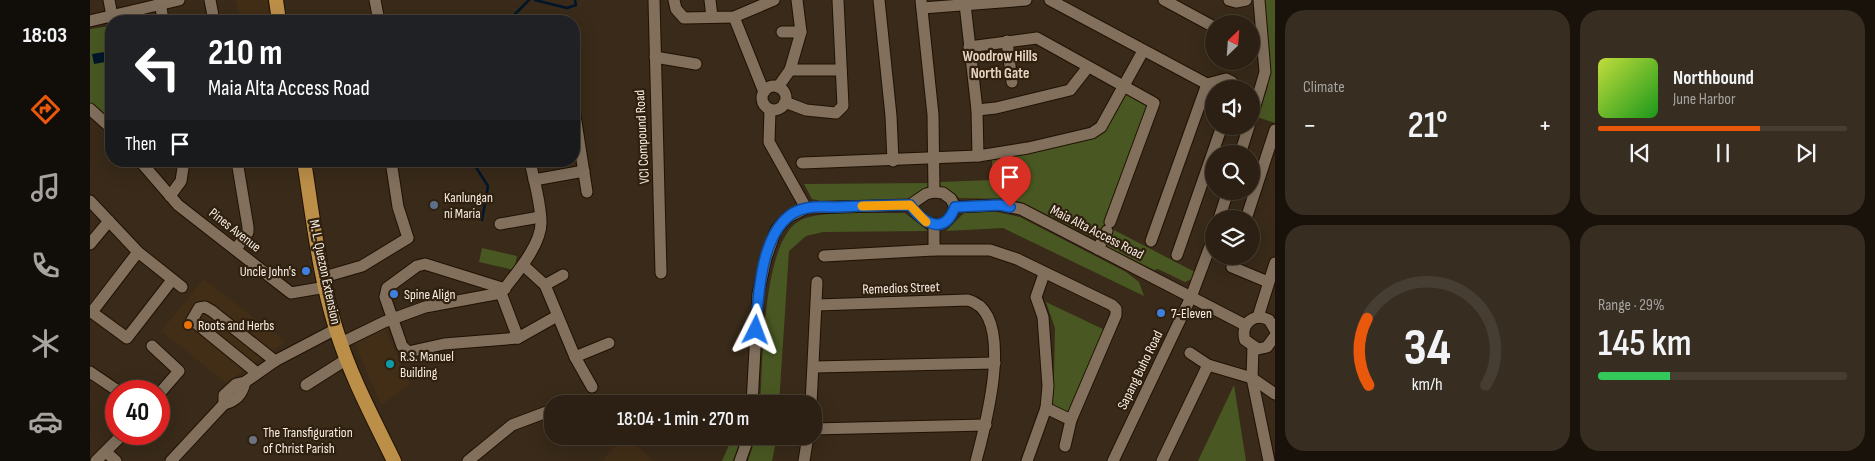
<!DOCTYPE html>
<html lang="en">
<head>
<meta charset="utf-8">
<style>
  body { margin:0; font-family:"Sofia Sans Condensed",sans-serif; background:#372d21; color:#f1f3f6; height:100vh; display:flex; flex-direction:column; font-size:19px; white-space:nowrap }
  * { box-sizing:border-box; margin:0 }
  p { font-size:16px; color:#a6a3a0 }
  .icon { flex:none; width:28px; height:28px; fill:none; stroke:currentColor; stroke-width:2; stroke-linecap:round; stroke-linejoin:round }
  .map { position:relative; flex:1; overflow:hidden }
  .side { display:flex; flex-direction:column; gap:10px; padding:10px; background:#18120a; width:600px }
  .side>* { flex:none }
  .hud { position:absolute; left:15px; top:15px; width:475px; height:152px; border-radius:20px; box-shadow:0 5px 20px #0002,0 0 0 1px #473e33; background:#202124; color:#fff; overflow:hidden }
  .needle { width:32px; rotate:25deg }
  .controls { position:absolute; left:1115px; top:15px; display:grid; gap:10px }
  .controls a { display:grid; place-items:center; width:55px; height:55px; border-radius:50%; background:#2b2013; box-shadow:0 5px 20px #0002,0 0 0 1px #473e33; font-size:25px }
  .speed { position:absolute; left:15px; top:380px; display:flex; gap:10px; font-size:25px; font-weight:700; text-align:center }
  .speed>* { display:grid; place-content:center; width:65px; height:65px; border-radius:50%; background:#2b2013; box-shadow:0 5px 20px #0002,0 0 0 1px #473e33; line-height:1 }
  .speed .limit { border:8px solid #d22; background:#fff; color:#111 }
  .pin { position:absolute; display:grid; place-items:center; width:42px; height:42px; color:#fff; margin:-51px -21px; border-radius:50% 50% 50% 0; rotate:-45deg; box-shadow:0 0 5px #0007 }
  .pin .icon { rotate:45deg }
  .me { position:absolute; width:55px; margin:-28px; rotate:3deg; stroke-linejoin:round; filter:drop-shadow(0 0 4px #0008) }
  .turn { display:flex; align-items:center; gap:18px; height:105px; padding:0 20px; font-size:22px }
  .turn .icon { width:65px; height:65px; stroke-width:2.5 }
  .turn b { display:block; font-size:35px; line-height:42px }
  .then { display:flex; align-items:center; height:48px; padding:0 20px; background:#0003; gap:10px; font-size:19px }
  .big { font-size:38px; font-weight:600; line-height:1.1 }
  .side .widget { flex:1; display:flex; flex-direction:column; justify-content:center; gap:8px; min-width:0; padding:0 18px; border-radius:20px; background:#372d21 }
  .side .dial { align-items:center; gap:0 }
  .dial svg { height:130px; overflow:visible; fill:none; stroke:#473e33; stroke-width:7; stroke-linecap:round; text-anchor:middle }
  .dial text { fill:#f1f3f6; stroke:none }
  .song { display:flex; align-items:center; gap:15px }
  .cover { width:60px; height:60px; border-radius:8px; background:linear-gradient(135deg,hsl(70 70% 55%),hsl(120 70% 35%)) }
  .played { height:5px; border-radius:2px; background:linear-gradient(90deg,#ea580c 65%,#473e33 65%) }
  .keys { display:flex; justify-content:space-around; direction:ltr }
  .heat { display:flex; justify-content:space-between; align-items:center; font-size:28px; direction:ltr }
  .charge { height:8px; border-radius:4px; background:linear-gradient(90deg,#34c759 29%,#473e33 0) }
  .side .tiles { flex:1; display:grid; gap:10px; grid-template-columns:repeat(2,1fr) }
  .trip { position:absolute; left:454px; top:395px; width:278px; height:50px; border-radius:20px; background:#2b2013; box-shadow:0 5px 20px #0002,0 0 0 1px #473e33; font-weight:600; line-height:50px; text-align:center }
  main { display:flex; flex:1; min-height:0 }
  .tabs { display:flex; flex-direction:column; width:90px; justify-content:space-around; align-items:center; background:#110d08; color:#a6a3a0 }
  .tabs .icon { width:35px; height:35px }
  .tabs .on { color:#ea580c }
  .tabs b { font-size:22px; color:#f1f3f6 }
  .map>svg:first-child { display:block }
</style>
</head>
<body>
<main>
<nav class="tabs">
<b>18:03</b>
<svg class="icon on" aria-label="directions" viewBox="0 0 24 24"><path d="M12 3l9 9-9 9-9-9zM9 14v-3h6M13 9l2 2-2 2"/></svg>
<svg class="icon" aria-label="music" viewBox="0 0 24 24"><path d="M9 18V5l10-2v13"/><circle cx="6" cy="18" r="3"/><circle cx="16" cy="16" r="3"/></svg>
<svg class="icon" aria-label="phone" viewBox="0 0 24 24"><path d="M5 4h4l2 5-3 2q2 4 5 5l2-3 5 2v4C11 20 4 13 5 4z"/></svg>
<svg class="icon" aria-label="climate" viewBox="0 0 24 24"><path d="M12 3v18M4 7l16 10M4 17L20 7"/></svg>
<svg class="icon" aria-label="car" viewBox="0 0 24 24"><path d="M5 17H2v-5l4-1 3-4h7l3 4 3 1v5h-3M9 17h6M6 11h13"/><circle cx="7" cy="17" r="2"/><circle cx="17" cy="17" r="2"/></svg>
</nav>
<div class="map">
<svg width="1185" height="461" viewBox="0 0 1185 461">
  <rect width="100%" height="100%" fill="#392a19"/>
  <g fill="#422e17">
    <polygon points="146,0 177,0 180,21 150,21"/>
    <polygon points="114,279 196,342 136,383 71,331"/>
    <polygon points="295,328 320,385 291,405 264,342"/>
    <polygon points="535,436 564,461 512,461"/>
  </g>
  <g fill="#495822">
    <polygon points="1172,0 1185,0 1185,123 1167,117 1178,86"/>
    <polygon points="21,26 21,123 0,105 0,29"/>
    <polygon points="1037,93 1060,106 1008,240 934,203 919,199 869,198 861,191 851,187 850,182 902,180 902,160 976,145 1015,129"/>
    <polygon points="840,183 840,187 823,199 731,201 722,199 714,184"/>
    <polygon points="902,211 930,217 1036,272 1049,282 1054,296 913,228 856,231 874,213"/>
    <path d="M815,213L838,231L733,232L716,236L699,251L689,404H670C673,364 672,242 709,221C730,209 788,214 815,213Z"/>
    <polygon points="1022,229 1105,272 1102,279 1095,282 1068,269 1064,270 1014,245"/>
    <polygon points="392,248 427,256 424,270 389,262"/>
    <polygon points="956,302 1017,331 980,415 960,404 964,380 965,328"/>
    <polygon points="1144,385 1156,461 1108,461"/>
    <polygon points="643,436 652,436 643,461 632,461"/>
    <polygon points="666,436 687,436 682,461 658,461"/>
  </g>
  <polygon fill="#01162a" points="21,51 21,61 4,64 2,54"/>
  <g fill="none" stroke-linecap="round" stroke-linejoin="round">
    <g stroke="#01162a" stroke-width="2.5">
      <polyline points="445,0 477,8 486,5 485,0"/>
      <polyline points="422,21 425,14 439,0"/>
      <polyline points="382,161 398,186 392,220"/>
    </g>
    <g stroke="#201203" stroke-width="13">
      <g id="minor">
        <polyline points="19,0 23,21"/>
        <polyline points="70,0 73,21"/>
        <polyline points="120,0 124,21"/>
        <polyline points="285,0 289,21"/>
        <polyline points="564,0 571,273"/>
        <polyline points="584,0 586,9 594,18 644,17 684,0"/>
        <polyline points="620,0 622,17"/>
        <polyline points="789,0 801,116 803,161"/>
        <polyline points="831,0 843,115 844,192"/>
        <polyline points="960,0 1117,84 1136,79 1142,82 1145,89"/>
        <polyline points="1074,0 1124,27"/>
        <polyline points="1139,0 1146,2 1156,0"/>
        <polyline points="875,4 887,110 888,156"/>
        <polyline points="832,8 936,0"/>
        <polyline points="644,17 674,92"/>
        <polyline points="0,21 89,0"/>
        <polyline points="692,32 711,32"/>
        <polyline points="917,41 922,82"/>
        <polyline points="879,47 947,38 1064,103 1020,222"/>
        <polyline points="565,57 606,64"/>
        <polyline points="1154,61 1154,62"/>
        <polyline points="700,70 751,70"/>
        <circle cx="684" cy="98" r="12"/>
        <polyline points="688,87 700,70 711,32 707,0"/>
        <polyline points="695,102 716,110 746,113 753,106 748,0"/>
        <polyline points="0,109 21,128"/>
        <polyline points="484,109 497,192"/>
        <polyline points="680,110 679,142 716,208"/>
        <polyline points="887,110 906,108 980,90 998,67"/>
        <polyline points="1161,120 1175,72 1169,0"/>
        <polyline points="1150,154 1159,126"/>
        <polyline points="50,161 88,205 201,293 236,287"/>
        <polyline points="712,163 888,156 938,148 1002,133 1011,127 1053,51"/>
        <polyline points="444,180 494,171"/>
        <polyline points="80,196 91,181 94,161"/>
        <polyline points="0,201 48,252 92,287"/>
        <path d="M820,205C834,224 854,236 865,207"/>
        <polyline points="865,207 910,205 931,209 1155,325"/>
        <polyline points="1129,219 1138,191"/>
        <polyline points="1156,219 1185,130"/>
        <polyline points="410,224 450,217"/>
        <polyline points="844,224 844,250"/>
        <polyline points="1061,241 1117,84"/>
        <polyline points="0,244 19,221"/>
        <polyline points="146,249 158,232 158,227 147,161"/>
        <polyline points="1008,249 1017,231"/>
        <polyline points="1087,255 1132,126"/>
        <polyline points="734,256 844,250 900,250 927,259 1022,305 1026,309 1026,315 981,420 975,446"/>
        <polyline points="1144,256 1142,267 1178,282"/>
        <polyline points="433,265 455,285 485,357 502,387"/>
        <polyline points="234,277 272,266 318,238 308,207 301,161"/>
        <polyline points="455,285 473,275"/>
        <polyline points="415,289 335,264 327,266 297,288 295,297 312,346 318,352 354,344 428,338 467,316"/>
        <polyline points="411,293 428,338"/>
        <path d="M727,305L878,300C927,313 895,427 886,461"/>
        <polyline points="0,311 37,338 82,280"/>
        <polyline points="2,312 48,252"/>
        <polyline points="1168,317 1185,263"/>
        <path d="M1185,330L1179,320C1164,312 1150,324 1155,340L1168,349L1177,347L1185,336"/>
        <path d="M251,343L294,322L335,307L411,293C424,276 451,246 451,223C451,203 444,181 440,161"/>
        <polyline points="62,346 89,371 69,394"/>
        <polyline points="1163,347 1162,378 1179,461"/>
        <polyline points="1100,353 1118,365 1162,378 1185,394"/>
        <polyline points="485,357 519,343"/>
        <polyline points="724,367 905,363"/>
        <polyline points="0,372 28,391"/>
        <polyline points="167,373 102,320 109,308 115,307 122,311 185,361"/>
        <polyline points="216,385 257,359"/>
        <polyline points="134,404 134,395 146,384 155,382 185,361 246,329"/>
        <polyline points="662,404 668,294 676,258 686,230 698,217 716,208 820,205 836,194 844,192 853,193 861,199 865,207"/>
        <polyline points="721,404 727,282"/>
        <polyline points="956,408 981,420"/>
        <polyline points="722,429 896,425"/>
        <polyline points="16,452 26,461"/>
        <polyline points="6,461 33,434"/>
        <path d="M81,461L134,404C146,401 152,395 155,382"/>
        <polyline points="378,461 422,425 462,410"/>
        <polyline points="650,461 659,436"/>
        <polyline points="714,461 718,436"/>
        <polyline points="937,461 956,408 958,386 953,317 946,297 954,274"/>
        <polyline points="1023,461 1101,297 1124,236"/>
        <polyline points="1072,461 1118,365"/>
      </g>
    </g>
    <g stroke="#201203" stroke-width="16">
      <g id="major">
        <polyline points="186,0 189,21"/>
        <path d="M214,161C223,217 229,275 246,329C260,375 283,418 304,461"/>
      </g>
    </g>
    <use href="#minor" stroke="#82705d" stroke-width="11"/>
    <use href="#major" stroke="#bc8f49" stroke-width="14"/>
  </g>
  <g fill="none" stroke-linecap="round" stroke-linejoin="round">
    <g stroke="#114b97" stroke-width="12">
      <path id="route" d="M666,330C668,294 671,216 717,208C727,206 738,207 748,207C772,206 796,205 820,205C834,224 854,236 865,207L910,205L920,207"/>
    </g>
    <use href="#route" stroke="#1a73e8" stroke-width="9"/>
    <polyline stroke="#f59e0b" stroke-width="9" points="772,206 820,205 836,222"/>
  </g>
  <circle fill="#5c6f8a" stroke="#2f200f" stroke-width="2" cx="344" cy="205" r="5"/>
  <g fill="#3f7fe0" stroke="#2f200f" stroke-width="2">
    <circle cx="216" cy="271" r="5"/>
    <circle cx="304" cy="294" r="5"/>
    <circle cx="1071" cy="313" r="5"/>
  </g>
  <circle fill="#e8710a" stroke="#2f200f" stroke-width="2" cx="98" cy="325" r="5"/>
  <circle fill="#0f9aa8" stroke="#2f200f" stroke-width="2" cx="300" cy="364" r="5"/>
  <circle fill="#6b7280" stroke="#2f200f" stroke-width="2" cx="163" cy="440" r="5"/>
  <g text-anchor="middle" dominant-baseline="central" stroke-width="4.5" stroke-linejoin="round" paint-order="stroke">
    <g font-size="14" fill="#f7ede2" stroke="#2f200f">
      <text transform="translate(552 137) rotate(-93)">VCI Compound Road</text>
      <text transform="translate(145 230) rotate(38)">Pines Avenue</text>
      <text transform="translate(1007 232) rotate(27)">Maia Alta Access Road</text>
      <text transform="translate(235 272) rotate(78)">M. L. Quezon Extension</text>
      <text transform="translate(811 288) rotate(-2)">Remedios Street</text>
      <text transform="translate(1050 370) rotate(-64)">Sapang Buho Road</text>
    </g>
    <g font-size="14" fill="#f7ede2" stroke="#2f200f" text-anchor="start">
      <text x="354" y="197">Kanlungan<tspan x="354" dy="16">ni Maria</tspan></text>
      <text x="206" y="271" text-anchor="end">Uncle John's</text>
      <text x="314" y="294">Spine Align</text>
      <text x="1081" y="313">7-Eleven</text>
      <text x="108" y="325">Roots and Herbs</text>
      <text x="310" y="356">R.S. Manuel<tspan x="310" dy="16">Building</tspan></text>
      <text x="173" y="432">The Transfiguration<tspan x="173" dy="16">of Christ Parish</tspan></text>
    </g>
    <g font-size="15" font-weight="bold" fill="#e9d4bf" stroke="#2f200f">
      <text x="910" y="56">Woodrow Hills<tspan x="910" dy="17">North Gate</tspan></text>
    </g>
  </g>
</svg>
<div class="controls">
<a><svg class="needle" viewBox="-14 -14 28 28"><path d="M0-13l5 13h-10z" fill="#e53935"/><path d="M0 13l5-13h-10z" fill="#a6a3a0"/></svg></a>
<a><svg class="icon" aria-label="sound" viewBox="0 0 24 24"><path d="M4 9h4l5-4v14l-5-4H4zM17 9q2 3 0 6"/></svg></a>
<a><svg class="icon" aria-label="search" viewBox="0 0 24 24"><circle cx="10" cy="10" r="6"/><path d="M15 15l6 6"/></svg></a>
<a><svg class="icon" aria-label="layers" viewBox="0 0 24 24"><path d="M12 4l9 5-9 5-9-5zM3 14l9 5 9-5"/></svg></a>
</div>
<div class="speed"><div class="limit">40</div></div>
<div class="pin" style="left:920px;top:207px;background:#d93025"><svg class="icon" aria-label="arrive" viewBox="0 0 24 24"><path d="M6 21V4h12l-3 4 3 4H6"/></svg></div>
<svg class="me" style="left:666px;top:330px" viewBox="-20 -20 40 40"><path d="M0-17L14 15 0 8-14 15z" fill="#1a73e8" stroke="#fff" stroke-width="4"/></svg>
<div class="trip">18:04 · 1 min · 270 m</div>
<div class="hud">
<div class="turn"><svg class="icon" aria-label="left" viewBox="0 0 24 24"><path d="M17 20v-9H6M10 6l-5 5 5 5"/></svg><div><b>210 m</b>Maia Alta Access Road</div></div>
<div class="then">Then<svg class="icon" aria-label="arrive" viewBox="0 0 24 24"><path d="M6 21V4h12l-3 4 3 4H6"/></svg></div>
</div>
</div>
<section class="side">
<div class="tiles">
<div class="widget"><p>Climate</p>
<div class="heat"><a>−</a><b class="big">21°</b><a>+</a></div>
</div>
<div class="widget">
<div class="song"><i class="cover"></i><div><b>Northbound</b><p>June Harbor</p></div></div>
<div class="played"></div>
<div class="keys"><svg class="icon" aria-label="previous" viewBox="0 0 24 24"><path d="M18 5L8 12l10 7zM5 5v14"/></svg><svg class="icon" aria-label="pause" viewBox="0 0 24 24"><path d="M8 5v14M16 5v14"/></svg><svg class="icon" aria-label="next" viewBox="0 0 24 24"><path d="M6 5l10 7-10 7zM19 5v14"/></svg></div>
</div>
<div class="widget dial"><svg viewBox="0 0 100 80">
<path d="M14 69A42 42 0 1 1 86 69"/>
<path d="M14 69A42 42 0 0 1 13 28" stroke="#ea580c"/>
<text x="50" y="56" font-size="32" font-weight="700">34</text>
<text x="50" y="72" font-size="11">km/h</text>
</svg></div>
<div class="widget"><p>Range · 29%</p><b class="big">145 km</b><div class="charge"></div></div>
</div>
</section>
</main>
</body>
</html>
